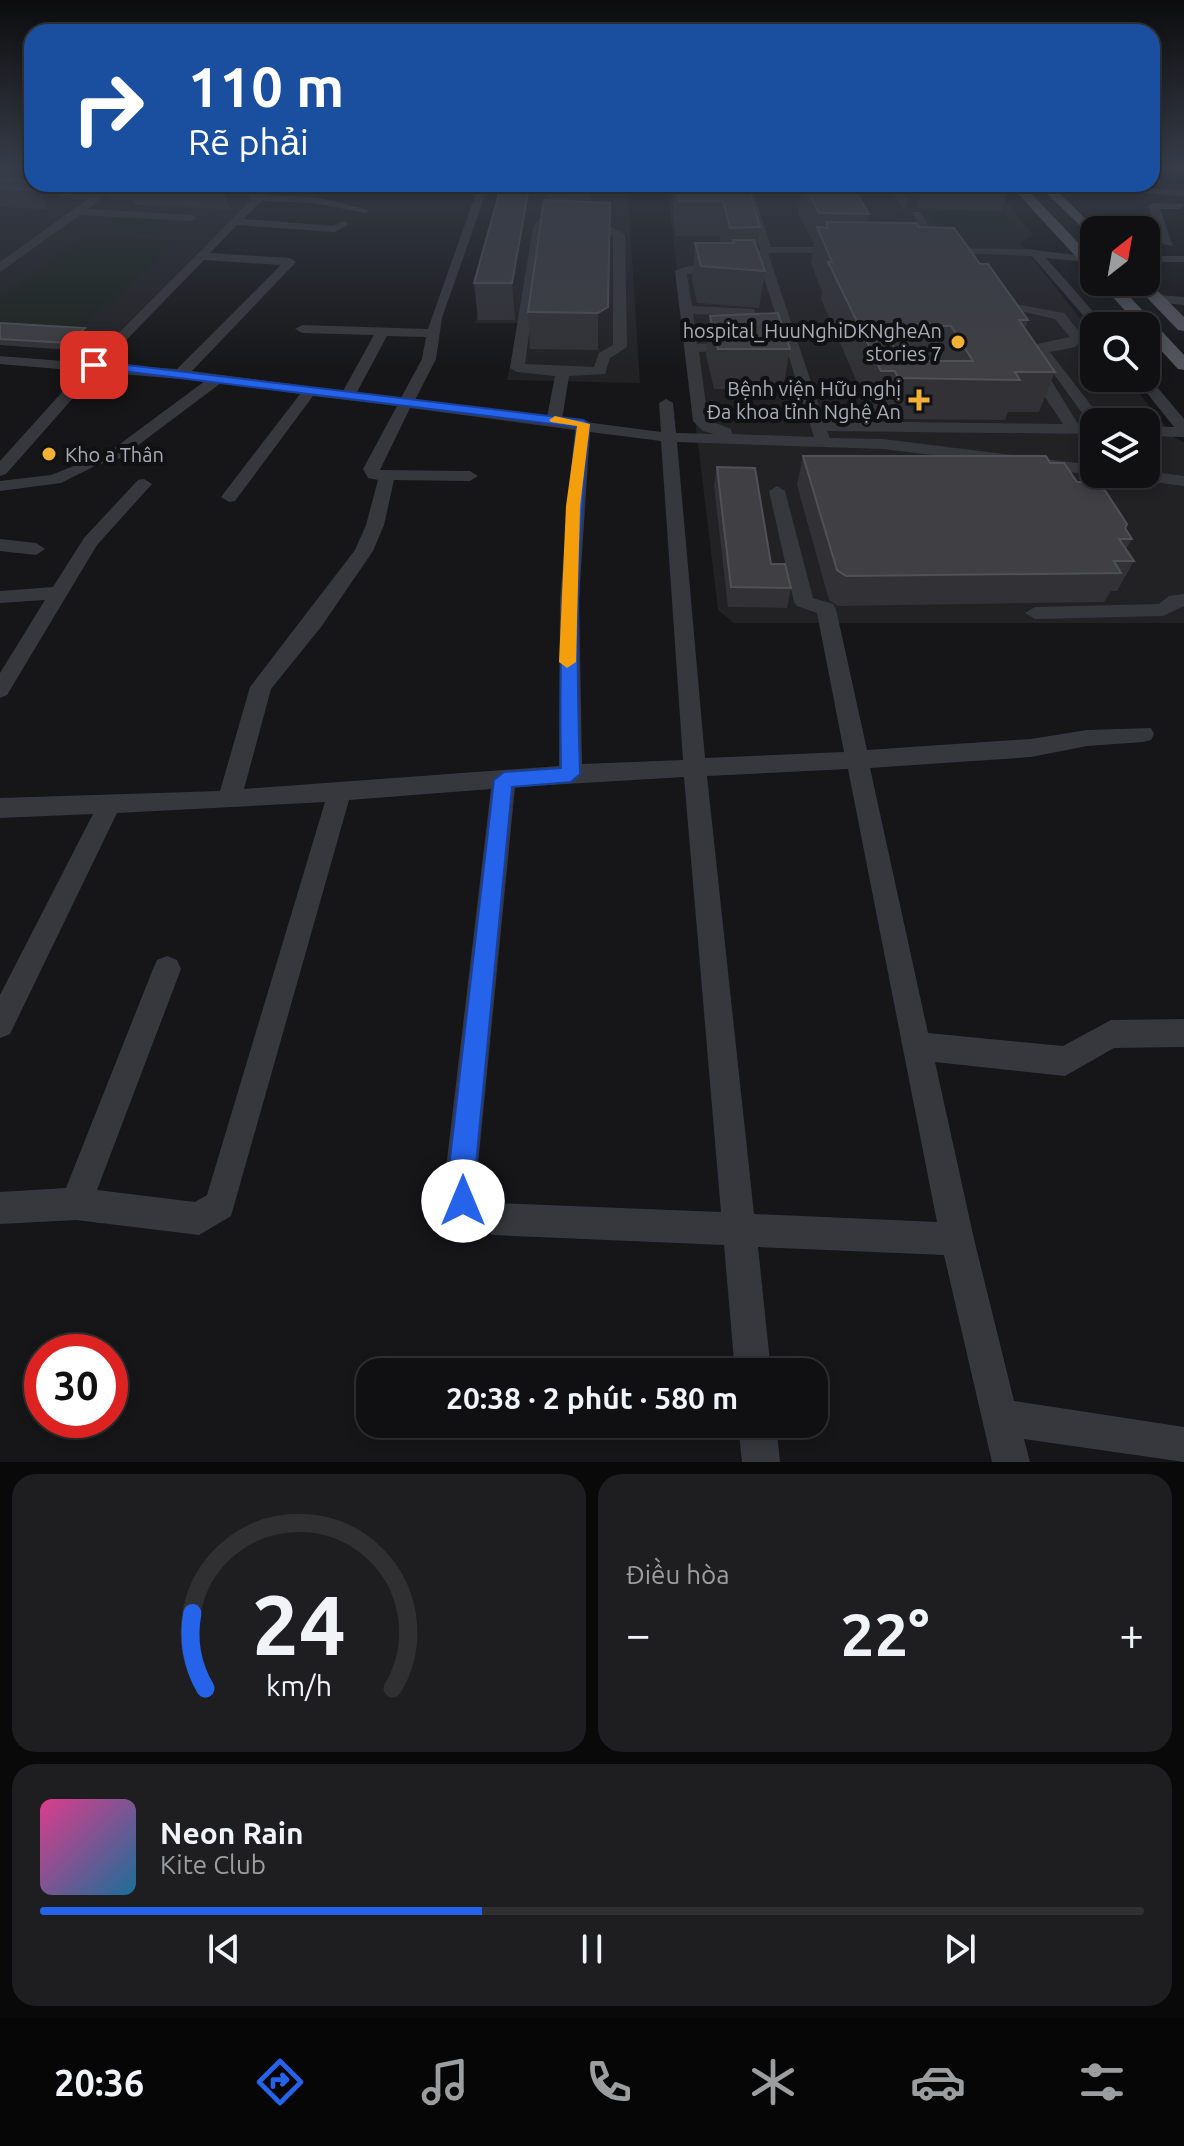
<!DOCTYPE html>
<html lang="vi">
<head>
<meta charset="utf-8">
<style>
  body { margin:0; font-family:Ubuntu,sans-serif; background:#1e1e20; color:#f1f3f6; height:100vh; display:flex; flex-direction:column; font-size:30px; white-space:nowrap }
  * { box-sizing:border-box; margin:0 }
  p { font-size:26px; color:#9c9d9f }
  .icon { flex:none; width:44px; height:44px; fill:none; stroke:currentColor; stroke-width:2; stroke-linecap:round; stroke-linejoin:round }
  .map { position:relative; height:1462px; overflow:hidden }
  .details { display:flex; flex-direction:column; gap:12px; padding:12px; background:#09090a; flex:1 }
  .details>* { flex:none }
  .hud { position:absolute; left:24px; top:24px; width:1136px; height:168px; border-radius:24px; box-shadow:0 4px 12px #0003,0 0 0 2px #303032; background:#1a4fa0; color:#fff; overflow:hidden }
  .needle { width:52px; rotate:31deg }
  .buttons { position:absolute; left:1080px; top:216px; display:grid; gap:16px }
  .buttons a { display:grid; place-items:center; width:80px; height:80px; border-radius:16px; background:#101012; box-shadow:0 4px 12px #0003,0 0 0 2px #303032; font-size:40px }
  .speed { position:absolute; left:24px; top:1334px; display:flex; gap:16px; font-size:40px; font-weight:700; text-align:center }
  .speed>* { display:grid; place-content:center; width:104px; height:104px; border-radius:50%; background:#101012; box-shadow:0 4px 12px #0003,0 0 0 2px #303032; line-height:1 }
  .speed .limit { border:12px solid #d22; background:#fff; color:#111 }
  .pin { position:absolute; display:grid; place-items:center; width:68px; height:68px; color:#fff; margin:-34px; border-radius:16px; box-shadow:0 4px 12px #0006 }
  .me { position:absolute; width:88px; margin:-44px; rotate:0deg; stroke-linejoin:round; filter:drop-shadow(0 0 6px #0008) }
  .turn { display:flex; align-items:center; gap:28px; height:168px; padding:0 32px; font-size:36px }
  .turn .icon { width:104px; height:104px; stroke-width:2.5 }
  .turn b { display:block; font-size:56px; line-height:68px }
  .big { font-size:60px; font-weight:700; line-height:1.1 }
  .details .tile { flex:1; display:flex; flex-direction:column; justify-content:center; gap:12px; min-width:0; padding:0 28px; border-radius:24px; background:#1e1e20 }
  .details .dial { align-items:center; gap:0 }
  .dial svg { height:208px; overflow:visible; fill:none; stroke:#303032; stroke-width:7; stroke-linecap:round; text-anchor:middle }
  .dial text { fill:#f1f3f6; stroke:none }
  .song { display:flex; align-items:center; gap:24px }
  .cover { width:96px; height:96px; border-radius:12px; background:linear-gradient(135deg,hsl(330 70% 55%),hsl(200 70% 35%)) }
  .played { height:8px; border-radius:4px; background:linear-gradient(90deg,#2563eb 40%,#303032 40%) }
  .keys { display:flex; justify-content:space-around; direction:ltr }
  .heat { display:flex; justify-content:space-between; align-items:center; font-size:44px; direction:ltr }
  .details .tiles { flex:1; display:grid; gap:12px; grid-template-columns:1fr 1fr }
  .tile:last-child { grid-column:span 2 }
  .trip { position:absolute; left:356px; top:1358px; width:472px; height:80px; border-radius:24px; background:#101012; box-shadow:0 4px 12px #0003,0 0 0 2px #303032; font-weight:700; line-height:80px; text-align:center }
  .dock { display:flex; height:128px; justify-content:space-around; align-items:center; background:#060607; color:#9c9d9f }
  .dock .icon { width:56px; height:56px }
  .dock .current { color:#2563eb }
  .dock b { font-size:36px; color:#f1f3f6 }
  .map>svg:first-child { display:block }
</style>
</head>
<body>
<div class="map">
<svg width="1184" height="1462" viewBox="0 0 1184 1462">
  <rect width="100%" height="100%" fill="#161618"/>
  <g fill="#222225" fill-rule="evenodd">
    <polygon points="0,167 32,184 267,184 101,352 0,345"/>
    <polygon points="513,184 627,184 640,383 507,380 519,323 475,323"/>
    <path d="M997,184L996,189L1033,235L1020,243L1094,336V378H1127L1175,438L1184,442V623H734L718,610L667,185ZM1094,422H1146V474H1094Z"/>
  </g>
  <g fill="#1c231d">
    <polygon points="926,212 1004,212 1021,234 940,233"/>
    <polygon points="116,218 172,222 157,234 100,230"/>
    <polygon points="85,236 180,241 80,328 0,322 0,298"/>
  </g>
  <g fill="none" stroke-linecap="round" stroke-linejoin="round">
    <g fill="#37383d" fill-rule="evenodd">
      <polygon points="110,184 121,184 88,209 192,215 197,218 192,221 80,215 0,272 0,262 88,199 0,194 0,188 96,194"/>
      <path d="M266,184H277L267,195L314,197L370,210L365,213L314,203L262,201L243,219L333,226L344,221L349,224L335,232L237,225L210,253L290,258L296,262L192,371L343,391L374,335L302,333L295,329L302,325L428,329L479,184H489L442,318L436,359L415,400L547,417L555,376L517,372L510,368L533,227L559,194L564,197L543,227L525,364L594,367L599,353L613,345V236L578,230L582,225L609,226L625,234L627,347L610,358L605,374L569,376L562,419L661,432L659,403L666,399L673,403L676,433L714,434L703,431L693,421L675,271C686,264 717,262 728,269L726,272L687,274L692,306L754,309L765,345L758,349L699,352L708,420L731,429L732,434L814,437L756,252L760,249L743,191L748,188L926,186L931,189L926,192L754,194L771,247H841L847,250L841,253H768L824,421L1063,424L1036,384L1032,372L1039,368L1044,369L1078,424H1090L1043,359L1023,347L1070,337L1055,319L999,306L1005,302L1064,313L1082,335L1084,338L1075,347L1050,352L1104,422H1094V434L827,431L830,438L883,439L1094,465V474H1098L1094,475L883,449L677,442L705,758L844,752L817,613L797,606L794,602L769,491L777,486L785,491L813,598L833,604L836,609L867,750L1031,739L1087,730L1151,728L1154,734L1151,740L1143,742L1087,746L1031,757L870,768L928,1033L1063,1046L1111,1020L1184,1019V1047L1114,1048L1065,1076L935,1062L974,1239L1014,1401L1184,1427V1462L1024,1439L1030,1462H992L944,1255L758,1247L771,1372H735L724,1245L493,1235L457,1220L444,1185L491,789L349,800L231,1216L199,1235L76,1220L0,1224V1192L66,1188L153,969L157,960L167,956L177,960L181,969L97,1190L195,1202L207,1195L325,802L117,813L10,1034L0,1038V995L93,814L0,818V798L220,791L250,687L355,550L366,525L378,480L368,478L363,469L397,406L313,396L235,501L229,502L221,497L300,394L221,383L121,458L97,465L61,483L0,491V481L51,475L109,452L205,381L96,372L6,474L0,476V461L81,371L0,364V356L89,363L251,200L248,195L256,194ZM204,260L281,265L177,369L103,364ZM693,314L744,316L750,341L697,344ZM387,336L426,337L422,359L401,398L357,392ZM410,408L575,430L560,599L559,766L244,789L271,689L321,627L373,551L384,525L394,480L470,481L478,476L470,471L380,470ZM590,432L661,441L683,760L582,764L579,599ZM848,769L937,1222L754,1214L707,776ZM684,777L721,1212L493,1203L480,1198L476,1185L515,787Z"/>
      <polygon points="1050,184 1184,190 1184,196 1055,187"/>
      <polygon points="1153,203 1184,204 1181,209 1160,209 1173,246 1163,244 1148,206"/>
      <polygon points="912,212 920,212 942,248 1027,249 1090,257 1090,261 1086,262 1046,258 1106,326 1094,328 1032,256 933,252"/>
      <rect x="1146" y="256" width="38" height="6"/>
      <polygon points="1158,295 1184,297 1184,305 1154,302 1152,299"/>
      <polygon points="1147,375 1184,419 1184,437 1146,436 1146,426 1174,427 1135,378"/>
      <polygon points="1146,471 1184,476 1184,486 1130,479 1122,474 1146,474"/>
      <polygon points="144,479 152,484 97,545 7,695 0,698 0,673 45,600 0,603 0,591 53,587 84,538 138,480"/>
      <polygon points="0,539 36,543 45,549 36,555 0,551"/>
      <polygon points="1184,594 1184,606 1163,616 1035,619 1025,613 1035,607 1159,604 1169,596"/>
      <polygon points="738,1424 776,1424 780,1462 742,1462"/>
    </g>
    <g fill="#53555c" fill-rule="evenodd">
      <polygon points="1009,184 1022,184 1094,259 1094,273 1089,271"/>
      <polygon points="1037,184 1050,184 1097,230 1094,230 1094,239"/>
      <polygon points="1146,279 1184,317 1184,331 1178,330 1132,282"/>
      <polygon points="1099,282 1116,282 1184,355 1184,370 1178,369 1146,334 1146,326 1139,326"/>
    </g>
  </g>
  <g fill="#323236">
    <polygon points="0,167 32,167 32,184 255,184 250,191 234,190 237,202 230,209 135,205 134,200 107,199 102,186 95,191 56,188 61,200 48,209 0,207"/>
    <polygon points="506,184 591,184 591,202 608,345 598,350 530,349 528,312 544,204 530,227 515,320 478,320 474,283"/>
    <polygon points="675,184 747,184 760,227 757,248 765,271 759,308 697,303 692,280 695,243 721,243 719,236 676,236 673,215"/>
    <polygon points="803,184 851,184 869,214 868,222 919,227 980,264 1028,320 1025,329 1055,372 1039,412 1008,412 1005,420 887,419 884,412 870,412 821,299 822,292 811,263 814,244 798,213"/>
    <polygon points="887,184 1005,184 1008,188 1001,211 917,208 904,211 894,195 897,184"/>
    <polygon points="710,316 790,349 783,389 714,389 706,355"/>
    <polygon points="0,323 85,328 88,335 71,350 0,345"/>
    <polygon points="803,456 1050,463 1077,482 1125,528 1132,539 1126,549 1134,561 1117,591 1111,591 1104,602 838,606 829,600 797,485"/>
    <polygon points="717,467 771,564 791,588 787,608 728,607 714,486"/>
  </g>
  <g fill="#212124">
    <polygon points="49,184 54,184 61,200 48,209 40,190"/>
    <polygon points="92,184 101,184 102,186 95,191"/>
    <polygon points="226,184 232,184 237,202 230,209 223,186"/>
    <polygon points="248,184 255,184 250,191"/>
    <polygon points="534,184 554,184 550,187 550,193 530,227 515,320 512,283 528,193"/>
    <polygon points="590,184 591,184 591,194 590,222"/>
    <polygon points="922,185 917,208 904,211 910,188"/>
    <polygon points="610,203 608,345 598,350 598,313"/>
    <polygon points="85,328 88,335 71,350 68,343"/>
  </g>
  <g fill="#3f3f44" stroke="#4f5156" stroke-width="2" fill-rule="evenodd">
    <polygon points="0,167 32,167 32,169"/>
    <polygon points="0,179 32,180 32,184 49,184 40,190 0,188"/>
    <polygon points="181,184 226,184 223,186"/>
    <polygon points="506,184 534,184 528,193 512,283 474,283 500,190 504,190"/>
    <polygon points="552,184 590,184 590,188 550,187"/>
    <polygon points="676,184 747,184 760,227 730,228 723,201 679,201"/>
    <polygon points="804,184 851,184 869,214 819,213"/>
    <polygon points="907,184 1005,184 1008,188 922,185 910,188"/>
    <polygon points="544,200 610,203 608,307 598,313 528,312"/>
    <path d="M827,222L916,223L919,227L954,228L980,264H988L1028,320H1019L1055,372H1015L1020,380L898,378L895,371H881L828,262H832L817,227L827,228ZM883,326H951L973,361H901Z"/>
    <polygon points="733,240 754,240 765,271 701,266 695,243 734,243"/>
    <polygon points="778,313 790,349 718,349 710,316"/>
    <polygon points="0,323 85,328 68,343 0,339"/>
    <polygon points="803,456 1046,456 1050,463 1064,463 1077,482 1094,482 1106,492 1127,524 1125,528 1132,539 1119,539 1134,561 1114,561 1121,573 846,576 837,570"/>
    <polygon points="717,467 755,468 771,564 785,564 791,588 731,587"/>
  </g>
  <linearGradient id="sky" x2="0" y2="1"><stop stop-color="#0c0c0d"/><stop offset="0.45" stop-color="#363c48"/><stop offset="1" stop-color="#363c48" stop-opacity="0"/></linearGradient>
  <rect width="1184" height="371" fill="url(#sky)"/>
  <path fill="#2563eb" stroke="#184099" stroke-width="2" d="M94,361L583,420L590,424C576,541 576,656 580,774L571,782L512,787L474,1185L477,1201L473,1210L463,1214L454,1210L447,1185L494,780L504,772L561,768C559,653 562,541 577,427L90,367Z"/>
  <polygon fill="#f59e0b" points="555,416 590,424 580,506 576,662 567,668 559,662 566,506 577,426 551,422 549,420"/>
  <g fill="#f2b134" stroke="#111113" stroke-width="3">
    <circle cx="958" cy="342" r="8"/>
    <path d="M915 388h8v8h8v8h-8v8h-8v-8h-8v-8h8z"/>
    <circle cx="49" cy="454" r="8"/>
  </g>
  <g text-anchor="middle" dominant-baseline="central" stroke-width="8" stroke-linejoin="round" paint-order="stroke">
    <g font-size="20" fill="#a8adb8" stroke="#111113" text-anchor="end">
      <text x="942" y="330">hospital_HuuNghiDKNgheAn<tspan x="942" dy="23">stories 7</tspan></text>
      <text x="901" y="388">Bệnh viện Hữu nghị<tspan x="901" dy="23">Đa khoa tỉnh Nghệ An</tspan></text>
      <text x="65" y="454" text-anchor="start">Kho a Thân</text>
    </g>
  </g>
</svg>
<div class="buttons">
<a><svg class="needle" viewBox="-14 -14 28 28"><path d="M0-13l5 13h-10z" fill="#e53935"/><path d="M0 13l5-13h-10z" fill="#9c9d9f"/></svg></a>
<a><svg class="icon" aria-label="search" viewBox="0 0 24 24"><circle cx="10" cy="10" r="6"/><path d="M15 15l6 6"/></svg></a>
<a><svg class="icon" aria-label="layers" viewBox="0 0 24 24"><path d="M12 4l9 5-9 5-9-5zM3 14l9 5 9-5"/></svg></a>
</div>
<div class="speed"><div class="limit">30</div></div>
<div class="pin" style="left:94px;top:365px;background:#d93025"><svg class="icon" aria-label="arrive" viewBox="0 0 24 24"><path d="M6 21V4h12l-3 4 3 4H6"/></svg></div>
<svg class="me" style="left:463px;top:1201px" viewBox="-20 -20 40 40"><circle r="19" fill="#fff"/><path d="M0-13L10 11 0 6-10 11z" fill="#2563eb"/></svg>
<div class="trip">20:38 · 2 phút · 580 m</div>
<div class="hud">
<div class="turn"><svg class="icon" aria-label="right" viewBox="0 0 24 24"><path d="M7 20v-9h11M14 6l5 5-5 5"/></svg><div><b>110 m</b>Rẽ phải</div></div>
</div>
</div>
<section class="details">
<div class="tiles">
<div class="tile dial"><svg viewBox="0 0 100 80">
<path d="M14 69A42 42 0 1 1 86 69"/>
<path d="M14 69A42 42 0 0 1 9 40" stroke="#2563eb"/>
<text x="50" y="56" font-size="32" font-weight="700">24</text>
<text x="50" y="72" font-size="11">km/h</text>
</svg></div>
<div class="tile"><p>Điều hòa</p>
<div class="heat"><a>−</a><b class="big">22°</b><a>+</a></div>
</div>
<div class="tile">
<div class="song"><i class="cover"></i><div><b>Neon Rain</b><p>Kite Club</p></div></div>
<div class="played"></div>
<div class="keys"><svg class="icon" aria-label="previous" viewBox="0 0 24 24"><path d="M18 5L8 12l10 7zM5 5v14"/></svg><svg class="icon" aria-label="pause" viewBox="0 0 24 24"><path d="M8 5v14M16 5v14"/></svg><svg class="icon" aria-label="next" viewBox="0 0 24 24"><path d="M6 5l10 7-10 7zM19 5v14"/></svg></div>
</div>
</div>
</section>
<nav class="dock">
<b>20:36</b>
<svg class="icon current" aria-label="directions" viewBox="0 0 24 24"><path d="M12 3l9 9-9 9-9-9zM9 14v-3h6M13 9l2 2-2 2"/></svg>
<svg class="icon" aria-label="music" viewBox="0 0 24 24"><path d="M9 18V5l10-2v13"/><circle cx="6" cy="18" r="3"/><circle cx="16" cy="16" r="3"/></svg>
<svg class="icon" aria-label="phone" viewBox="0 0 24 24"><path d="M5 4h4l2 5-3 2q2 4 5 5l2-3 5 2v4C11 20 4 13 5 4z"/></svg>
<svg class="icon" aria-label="climate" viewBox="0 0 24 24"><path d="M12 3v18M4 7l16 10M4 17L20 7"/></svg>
<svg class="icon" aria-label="car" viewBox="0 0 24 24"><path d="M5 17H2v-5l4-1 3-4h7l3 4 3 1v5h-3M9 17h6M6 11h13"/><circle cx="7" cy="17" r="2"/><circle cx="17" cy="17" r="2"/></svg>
<svg class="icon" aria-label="filters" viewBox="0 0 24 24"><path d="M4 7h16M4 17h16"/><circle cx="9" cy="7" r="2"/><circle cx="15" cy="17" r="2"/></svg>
</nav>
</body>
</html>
